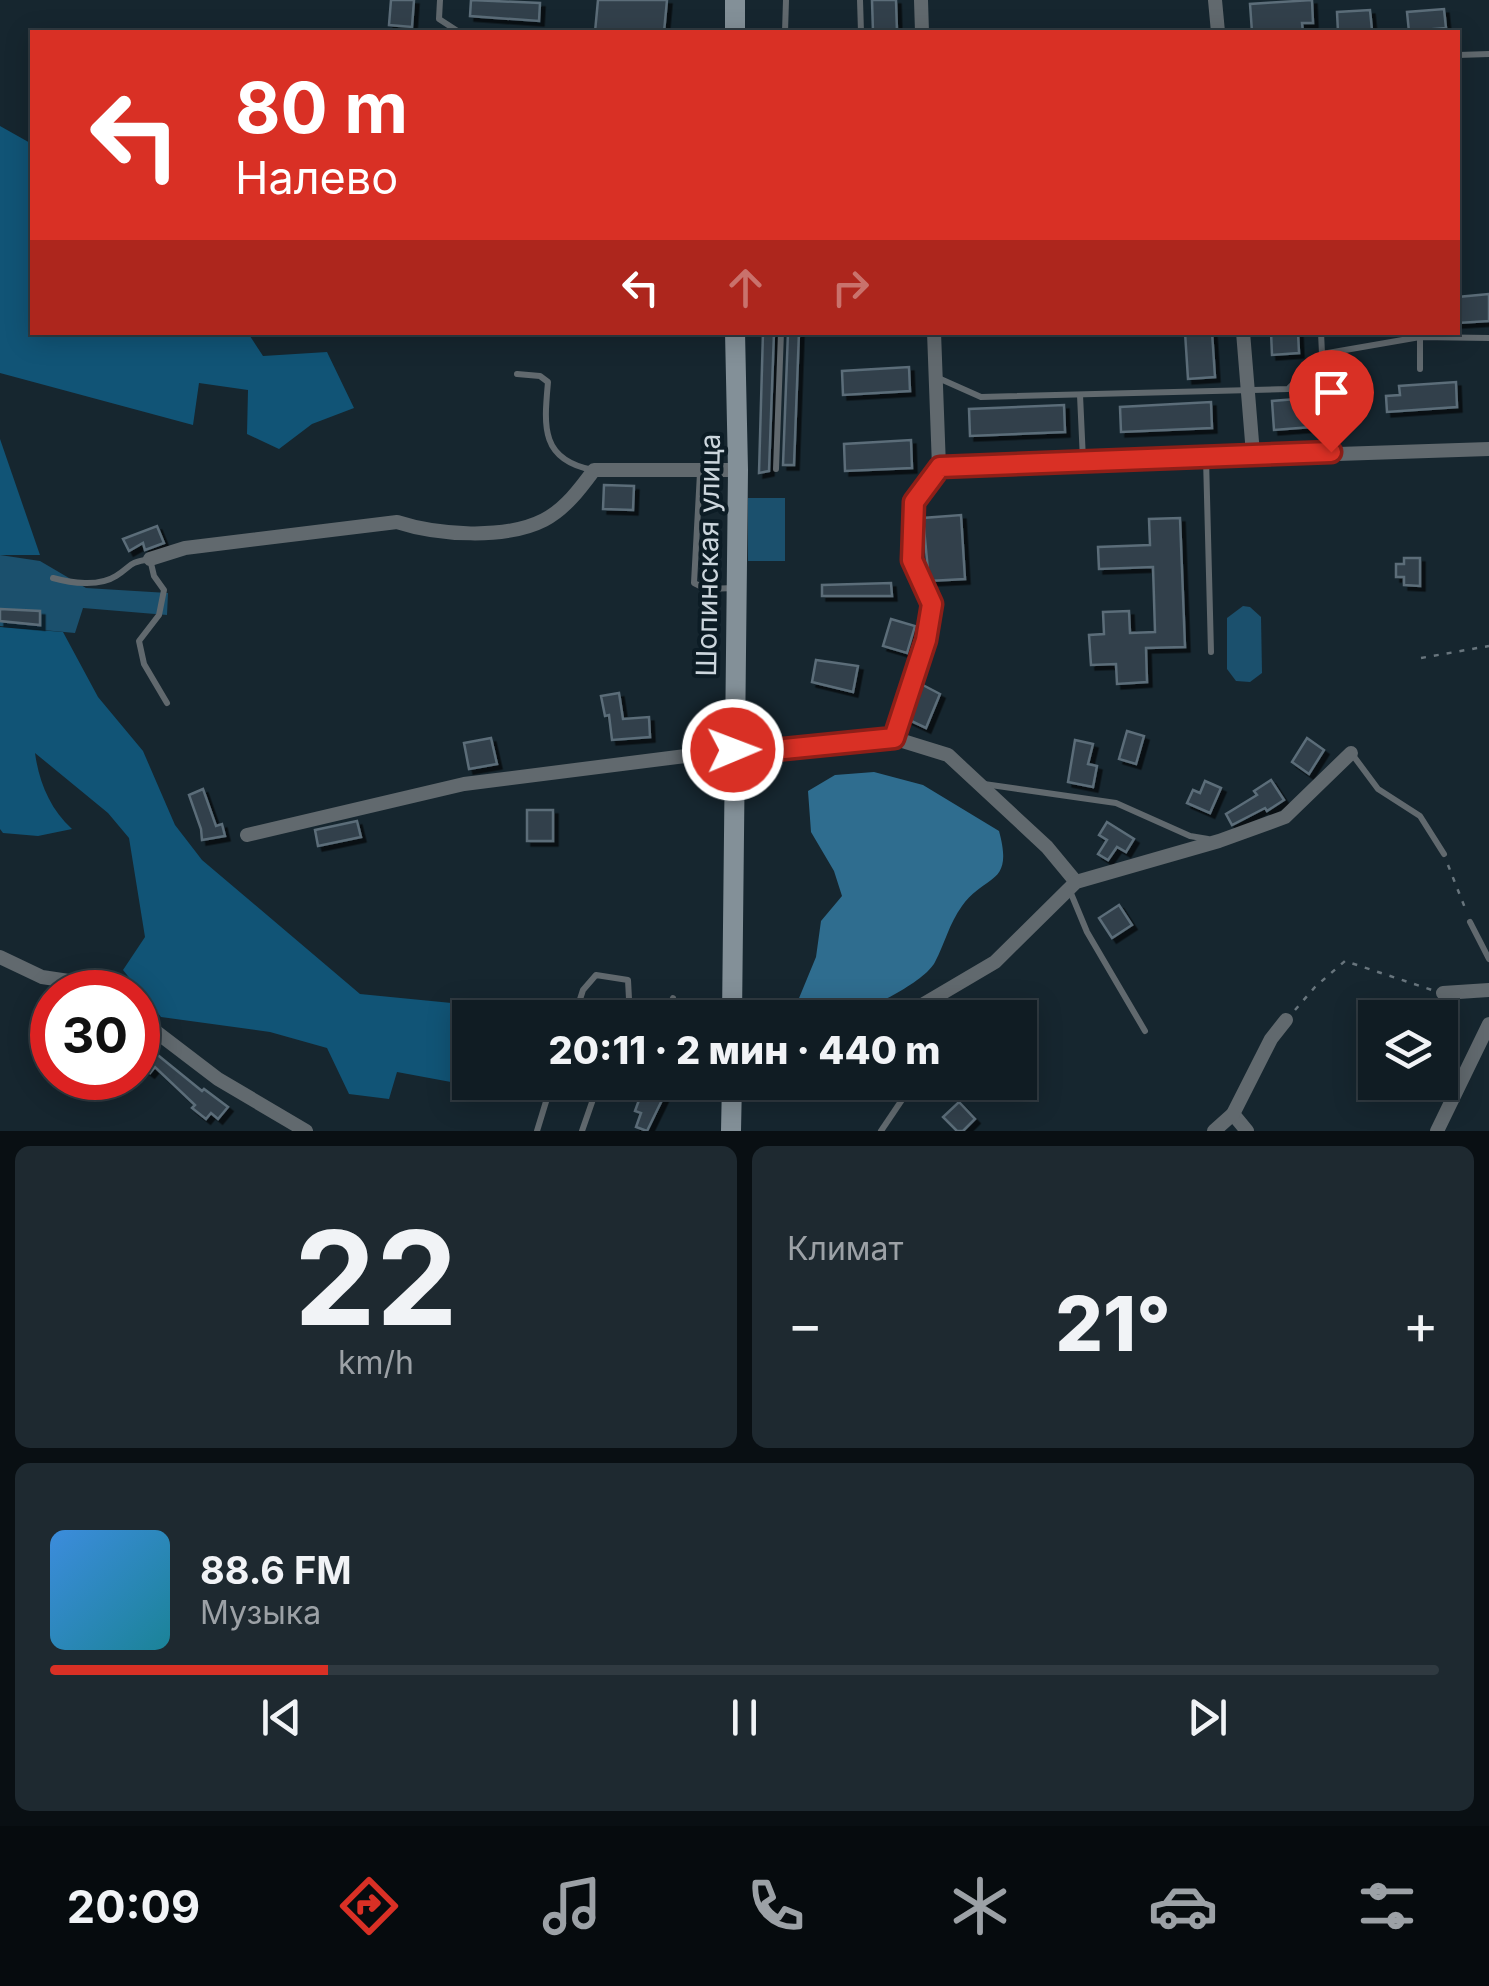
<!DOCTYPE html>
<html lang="ru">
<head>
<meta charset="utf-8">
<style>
  body { margin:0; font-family:Inter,sans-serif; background:#1e2930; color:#f1f3f6; height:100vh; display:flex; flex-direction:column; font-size:38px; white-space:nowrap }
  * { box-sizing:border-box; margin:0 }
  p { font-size:32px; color:#9ca1a6 }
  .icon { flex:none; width:55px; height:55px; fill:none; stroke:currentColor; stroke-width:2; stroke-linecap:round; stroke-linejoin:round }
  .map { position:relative; height:1131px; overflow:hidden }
  .details { display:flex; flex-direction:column; gap:15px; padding:15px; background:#090f13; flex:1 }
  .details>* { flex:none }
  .banner { position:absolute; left:30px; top:30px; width:1430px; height:305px; border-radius:0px; box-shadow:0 5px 25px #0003,0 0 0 2px #303a41; background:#d93025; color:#fff; overflow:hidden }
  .controls { position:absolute; left:1358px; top:1000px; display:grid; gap:20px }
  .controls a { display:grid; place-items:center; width:100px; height:100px; border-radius:0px; background:#101c23; box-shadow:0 5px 25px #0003,0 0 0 2px #303a41; font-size:50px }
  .speed { position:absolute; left:30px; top:970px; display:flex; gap:20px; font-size:50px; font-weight:700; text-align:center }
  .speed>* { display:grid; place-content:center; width:130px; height:130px; border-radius:50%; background:#101c23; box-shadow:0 5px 25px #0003,0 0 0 2px #303a41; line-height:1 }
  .speed .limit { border:15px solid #d22; background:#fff; color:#111 }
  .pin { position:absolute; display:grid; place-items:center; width:85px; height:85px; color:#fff; margin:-102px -42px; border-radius:50% 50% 50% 0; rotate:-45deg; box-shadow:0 0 10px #0007 }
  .pin .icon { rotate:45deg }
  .me { position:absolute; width:110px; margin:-55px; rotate:89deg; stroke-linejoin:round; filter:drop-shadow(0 0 8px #0008) }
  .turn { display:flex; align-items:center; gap:35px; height:210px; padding:0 40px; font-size:45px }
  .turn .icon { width:130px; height:130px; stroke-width:2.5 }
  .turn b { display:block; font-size:70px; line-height:85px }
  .lanes { display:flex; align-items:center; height:95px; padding:0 40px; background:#0003; justify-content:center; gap:50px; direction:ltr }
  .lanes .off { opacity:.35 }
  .big { font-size:75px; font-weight:800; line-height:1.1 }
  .details .tile { flex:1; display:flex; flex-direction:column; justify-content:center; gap:15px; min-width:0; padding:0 35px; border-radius:15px; background:#1e2930 }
  .details .dial { align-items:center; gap:0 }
  .dial b { font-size:130px; line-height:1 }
  .song { display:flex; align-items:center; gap:30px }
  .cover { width:120px; height:120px; border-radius:15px; background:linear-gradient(135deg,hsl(210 70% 55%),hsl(190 70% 35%)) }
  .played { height:10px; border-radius:5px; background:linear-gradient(90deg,#d93025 20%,#303a41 20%) }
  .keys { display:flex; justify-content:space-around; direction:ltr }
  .heat { display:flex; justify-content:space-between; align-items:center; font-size:55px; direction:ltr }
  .details .tiles { flex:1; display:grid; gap:15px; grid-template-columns:1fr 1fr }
  .tile:last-child { grid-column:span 2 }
  .trip { position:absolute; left:452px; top:1000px; width:585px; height:100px; border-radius:0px; background:#101c23; box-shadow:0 5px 25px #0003,0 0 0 2px #303a41; font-weight:800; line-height:100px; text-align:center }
  .menu { display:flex; height:160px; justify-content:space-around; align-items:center; background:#060b0e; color:#9ca1a6 }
  .menu .icon { width:70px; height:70px }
  .menu .selected { color:#d93025 }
  .menu b { font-size:45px; color:#f1f3f6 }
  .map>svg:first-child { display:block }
</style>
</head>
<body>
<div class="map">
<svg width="1489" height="1131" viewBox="0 0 1489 1131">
  <defs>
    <filter id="shadow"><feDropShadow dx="4.5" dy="4.5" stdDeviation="0" flood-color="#0009"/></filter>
  </defs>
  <rect width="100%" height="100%" fill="#16262f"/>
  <g fill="#1b506d">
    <rect x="748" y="498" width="37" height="63"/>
    <polygon points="0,555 40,561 86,588 168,593 167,615 83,608 75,633 0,626"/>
    <polygon points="1243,606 1250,607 1261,617 1262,673 1250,682 1236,681 1227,669 1227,618"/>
  </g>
  <g fill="#115476">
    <polygon points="0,126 32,144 32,332 248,333 263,356 327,352 354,408 312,424 279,449 247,434 248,390 199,383 193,425 0,373"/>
    <polygon points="0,439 40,555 0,555"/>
    <path d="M0,627L63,632L98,697L143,751L175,825L202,860L360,994L482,1006L483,1017L470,1018V1082L493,1083L494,1090L397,1072L389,1099L349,1094L327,1048L270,1032L161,1017L123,970L145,937L129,838L108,813L35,753C39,782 50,809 72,829L38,836L3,833L0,829Z"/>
  </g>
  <path fill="#2f6d8f" d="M874,772L923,785L999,831C1014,886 986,873 962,906C949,924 945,943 935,962C925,982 866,1011 843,1017C834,1019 821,1018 812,1017L797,1003L816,957L821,921L842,896L834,871L811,832L808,791L835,775Z"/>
  <g fill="#31414c" stroke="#5b6d79" stroke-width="2.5" filter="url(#shadow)">
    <polygon points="391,0 414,0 412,27 389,25"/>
    <polygon points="471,0 540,3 539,21 470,16"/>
    <polygon points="598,0 667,0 664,32 595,32"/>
    <polygon points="872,0 896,0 897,32 873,32"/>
    <polygon points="1312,0 1313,23 1302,23 1303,32 1252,32 1250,4"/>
    <polygon points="1444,9 1446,28 1433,29 1434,32 1409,32 1407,12"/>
    <polygon points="1370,10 1372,30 1338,32 1337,12"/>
    <polygon points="1489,294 1489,321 1458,323 1458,297"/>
    <polygon points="763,332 774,332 769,471 759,473"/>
    <polygon points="788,332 799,332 794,465 783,465"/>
    <polygon points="1185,332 1212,332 1215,377 1188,379"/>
    <polygon points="1271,332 1298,332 1299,353 1272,355"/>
    <polygon points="909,367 910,391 843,395 842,371"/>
    <polygon points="1456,382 1457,407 1387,412 1386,396 1400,395 1399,386"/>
    <polygon points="1322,397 1324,426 1274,430 1272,401"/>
    <polygon points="1211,402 1212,428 1121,432 1120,407"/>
    <polygon points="1064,405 1065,432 970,436 969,409"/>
    <polygon points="911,440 912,468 845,471 844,444"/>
    <polygon points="604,485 634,486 633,510 603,509"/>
    <polygon points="961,515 965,579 929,581 923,518"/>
    <polygon points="1180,518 1185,647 1146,648 1147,682 1117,684 1116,664 1091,665 1089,635 1104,634 1103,612 1129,611 1130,633 1155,632 1153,567 1099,569 1098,547 1150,545 1149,519"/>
    <polygon points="157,526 164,543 145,550 143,543 129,551 123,539"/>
    <polygon points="1404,558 1420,558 1420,586 1404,585 1404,577 1396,577 1396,564 1404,564"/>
    <polygon points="891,583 892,596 822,596 822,585"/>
    <polygon points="0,609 40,611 40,625 0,621"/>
    <polygon points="891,619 915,626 907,653 883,646"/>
    <polygon points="816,660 858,666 853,692 812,682"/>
    <polygon points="919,683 940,694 926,728 907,719"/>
    <polygon points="619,693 623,719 649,717 650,737 612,740 609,715 605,716 601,696"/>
    <polygon points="1127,731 1144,736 1136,764 1119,759"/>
    <polygon points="491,738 497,764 469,769 464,743"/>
    <polygon points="1307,738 1324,750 1309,774 1292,762"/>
    <polygon points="1075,740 1093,744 1088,764 1097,766 1093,787 1068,782"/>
    <polygon points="1271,780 1284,800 1267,811 1265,808 1232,825 1226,814 1257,795 1254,791"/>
    <polygon points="1205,781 1221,788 1210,813 1187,803 1193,790 1200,793"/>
    <polygon points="203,789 216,826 222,824 225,836 202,840 201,829 189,795"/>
    <rect x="527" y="810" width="26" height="31"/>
    <polygon points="357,821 361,837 318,846 315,830"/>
    <polygon points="1107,822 1134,839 1126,852 1117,847 1108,860 1098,854 1107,840 1099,835"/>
    <polygon points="1119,905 1132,925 1112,938 1099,918"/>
    <polygon points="138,1039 202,1091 204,1089 228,1107 218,1119 211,1113 206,1119 192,1108 195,1105 155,1067 150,1073 138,1064"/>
    <polygon points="643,1089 664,1096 647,1131 636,1127 641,1113 635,1111"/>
    <polygon points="959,1102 975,1119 963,1131 957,1131 943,1117"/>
  </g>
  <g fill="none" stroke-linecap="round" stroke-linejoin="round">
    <g stroke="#68757d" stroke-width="2.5" stroke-dasharray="5 8" stroke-linecap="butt">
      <polyline points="1421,658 1489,646"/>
      <polyline points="1448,865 1467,913"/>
      <polyline points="1295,1010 1315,987 1345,961 1432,990"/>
    </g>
    <g stroke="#61696e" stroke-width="6">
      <polyline points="440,0 439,19 459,32"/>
      <polyline points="860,0 861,32"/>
      <polyline points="785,32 786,0"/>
      <polyline points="1458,55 1489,54"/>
      <polyline points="1321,332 1322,354"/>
      <polyline points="1420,369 1420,332"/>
      <path d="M517,374L540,376L548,382C544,426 540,460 593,470"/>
      <polyline points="936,377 981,397 1288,389 1322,354 1420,337 1489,338"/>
      <polyline points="1080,395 1083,460"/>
      <polyline points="1206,458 1211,652"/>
      <polyline points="776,469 781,332"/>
      <polyline points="700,473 694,583 706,589 735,588"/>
      <path d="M53,578C71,583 99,587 116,576C133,565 127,563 150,559L154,576L164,590L159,615L139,641L144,664L167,703"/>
      <polyline points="894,737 926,640 932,605 912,560 914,502 939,467"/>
      <polyline points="1352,754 1378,789 1420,816 1444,854"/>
      <polyline points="984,784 1116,803 1190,836 1208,839"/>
      <polyline points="1070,891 1087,932 1145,1031"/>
      <polyline points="1470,922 1489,959"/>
      <polyline points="574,1018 583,990 596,975 628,980 629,999 622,1018"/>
      <polyline points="666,1018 673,998"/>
      <polyline points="537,1131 552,1082"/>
      <polyline points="582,1131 599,1082"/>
      <polyline points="881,1131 914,1082"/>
    </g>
    <g stroke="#61696e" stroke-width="14">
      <polyline points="921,0 922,32"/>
      <polyline points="1215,0 1218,32"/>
      <polyline points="934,332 939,467 1489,449"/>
      <polyline points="1243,332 1253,454"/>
      <path d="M150,559L185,548L397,522C437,535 505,540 544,520C565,509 580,489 594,470H738"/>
      <polyline points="247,835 464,784 733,750 774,750 893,738 948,755 1047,847 1076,882"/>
      <polyline points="0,957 42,977 82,983 98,992"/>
      <polyline points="1443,993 1489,990"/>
      <polyline points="138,1018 218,1079 306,1131"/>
      <polyline points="900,1018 995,962 1076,882 1219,841 1285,817 1351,753"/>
      <polyline points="1233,1114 1247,1131"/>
      <polyline points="1214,1131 1233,1114 1271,1039 1286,1020"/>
      <polyline points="1437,1131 1489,1024"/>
    </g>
    <g stroke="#839098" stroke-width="20">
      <polyline points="735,32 735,0"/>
      <polyline points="732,1018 738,470 735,332"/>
      <polyline points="731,1131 732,1082"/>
    </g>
  </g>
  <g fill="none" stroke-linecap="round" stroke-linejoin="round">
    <g stroke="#8d1f18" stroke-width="25">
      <polyline id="route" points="733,750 774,750 894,738 926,640 932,604 912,560 914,502 940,467 1331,452"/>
    </g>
    <use href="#route" stroke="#d93025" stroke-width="18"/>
  </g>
  <g text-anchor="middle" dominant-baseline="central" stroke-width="8" stroke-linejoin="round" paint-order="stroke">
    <g font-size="28" fill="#ccd6dd" stroke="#0c1c25">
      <text transform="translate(708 555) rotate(-89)">Шопинская улица</text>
    </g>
  </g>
</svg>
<div class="controls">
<a><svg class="icon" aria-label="layers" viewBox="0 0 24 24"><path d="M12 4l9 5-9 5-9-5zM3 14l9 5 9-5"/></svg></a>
</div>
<div class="speed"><div class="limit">30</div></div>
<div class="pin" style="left:1331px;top:452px;background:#d93025"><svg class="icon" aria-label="arrive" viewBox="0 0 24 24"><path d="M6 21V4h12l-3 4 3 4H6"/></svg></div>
<svg class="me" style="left:733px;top:750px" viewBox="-20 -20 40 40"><circle r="17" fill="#d93025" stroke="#fff" stroke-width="3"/><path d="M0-11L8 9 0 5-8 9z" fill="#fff"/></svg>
<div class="trip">20:11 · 2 мин · 440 m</div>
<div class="banner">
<div class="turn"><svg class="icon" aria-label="left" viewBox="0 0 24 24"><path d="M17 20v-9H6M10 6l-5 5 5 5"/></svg><div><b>80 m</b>Налево</div></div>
<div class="lanes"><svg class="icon" aria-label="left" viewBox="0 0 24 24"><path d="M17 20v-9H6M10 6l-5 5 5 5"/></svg><svg class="icon off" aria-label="ahead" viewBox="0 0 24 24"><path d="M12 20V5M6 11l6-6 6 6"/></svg><svg class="icon off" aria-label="right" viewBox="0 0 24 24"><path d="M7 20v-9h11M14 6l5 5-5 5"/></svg></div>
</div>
</div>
<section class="details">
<div class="tiles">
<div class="tile dial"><b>22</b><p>km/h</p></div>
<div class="tile"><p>Климат</p>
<div class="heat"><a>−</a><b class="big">21°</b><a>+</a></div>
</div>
<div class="tile">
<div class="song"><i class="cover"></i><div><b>88.6 FM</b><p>Музыка</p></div></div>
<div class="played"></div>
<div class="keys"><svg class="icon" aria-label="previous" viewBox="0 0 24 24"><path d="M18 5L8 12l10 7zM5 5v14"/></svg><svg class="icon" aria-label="pause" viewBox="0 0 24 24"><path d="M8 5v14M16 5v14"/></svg><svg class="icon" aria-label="next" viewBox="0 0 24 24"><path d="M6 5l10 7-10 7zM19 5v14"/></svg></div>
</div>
</div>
</section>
<nav class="menu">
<b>20:09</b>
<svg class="icon selected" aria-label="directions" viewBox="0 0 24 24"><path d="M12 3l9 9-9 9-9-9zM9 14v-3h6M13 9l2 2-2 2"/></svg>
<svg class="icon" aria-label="music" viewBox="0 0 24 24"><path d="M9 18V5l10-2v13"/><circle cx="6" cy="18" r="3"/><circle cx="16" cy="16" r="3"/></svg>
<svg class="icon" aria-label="phone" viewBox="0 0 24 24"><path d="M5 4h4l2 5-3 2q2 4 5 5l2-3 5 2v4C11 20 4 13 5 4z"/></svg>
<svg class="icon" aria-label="climate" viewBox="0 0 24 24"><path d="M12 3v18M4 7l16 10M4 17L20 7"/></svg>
<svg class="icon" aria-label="car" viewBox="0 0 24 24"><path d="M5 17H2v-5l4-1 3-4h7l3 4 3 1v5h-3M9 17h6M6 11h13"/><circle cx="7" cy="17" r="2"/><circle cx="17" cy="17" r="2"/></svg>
<svg class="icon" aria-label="filters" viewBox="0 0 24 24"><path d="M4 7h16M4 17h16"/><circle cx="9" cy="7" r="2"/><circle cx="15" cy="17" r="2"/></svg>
</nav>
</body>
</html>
